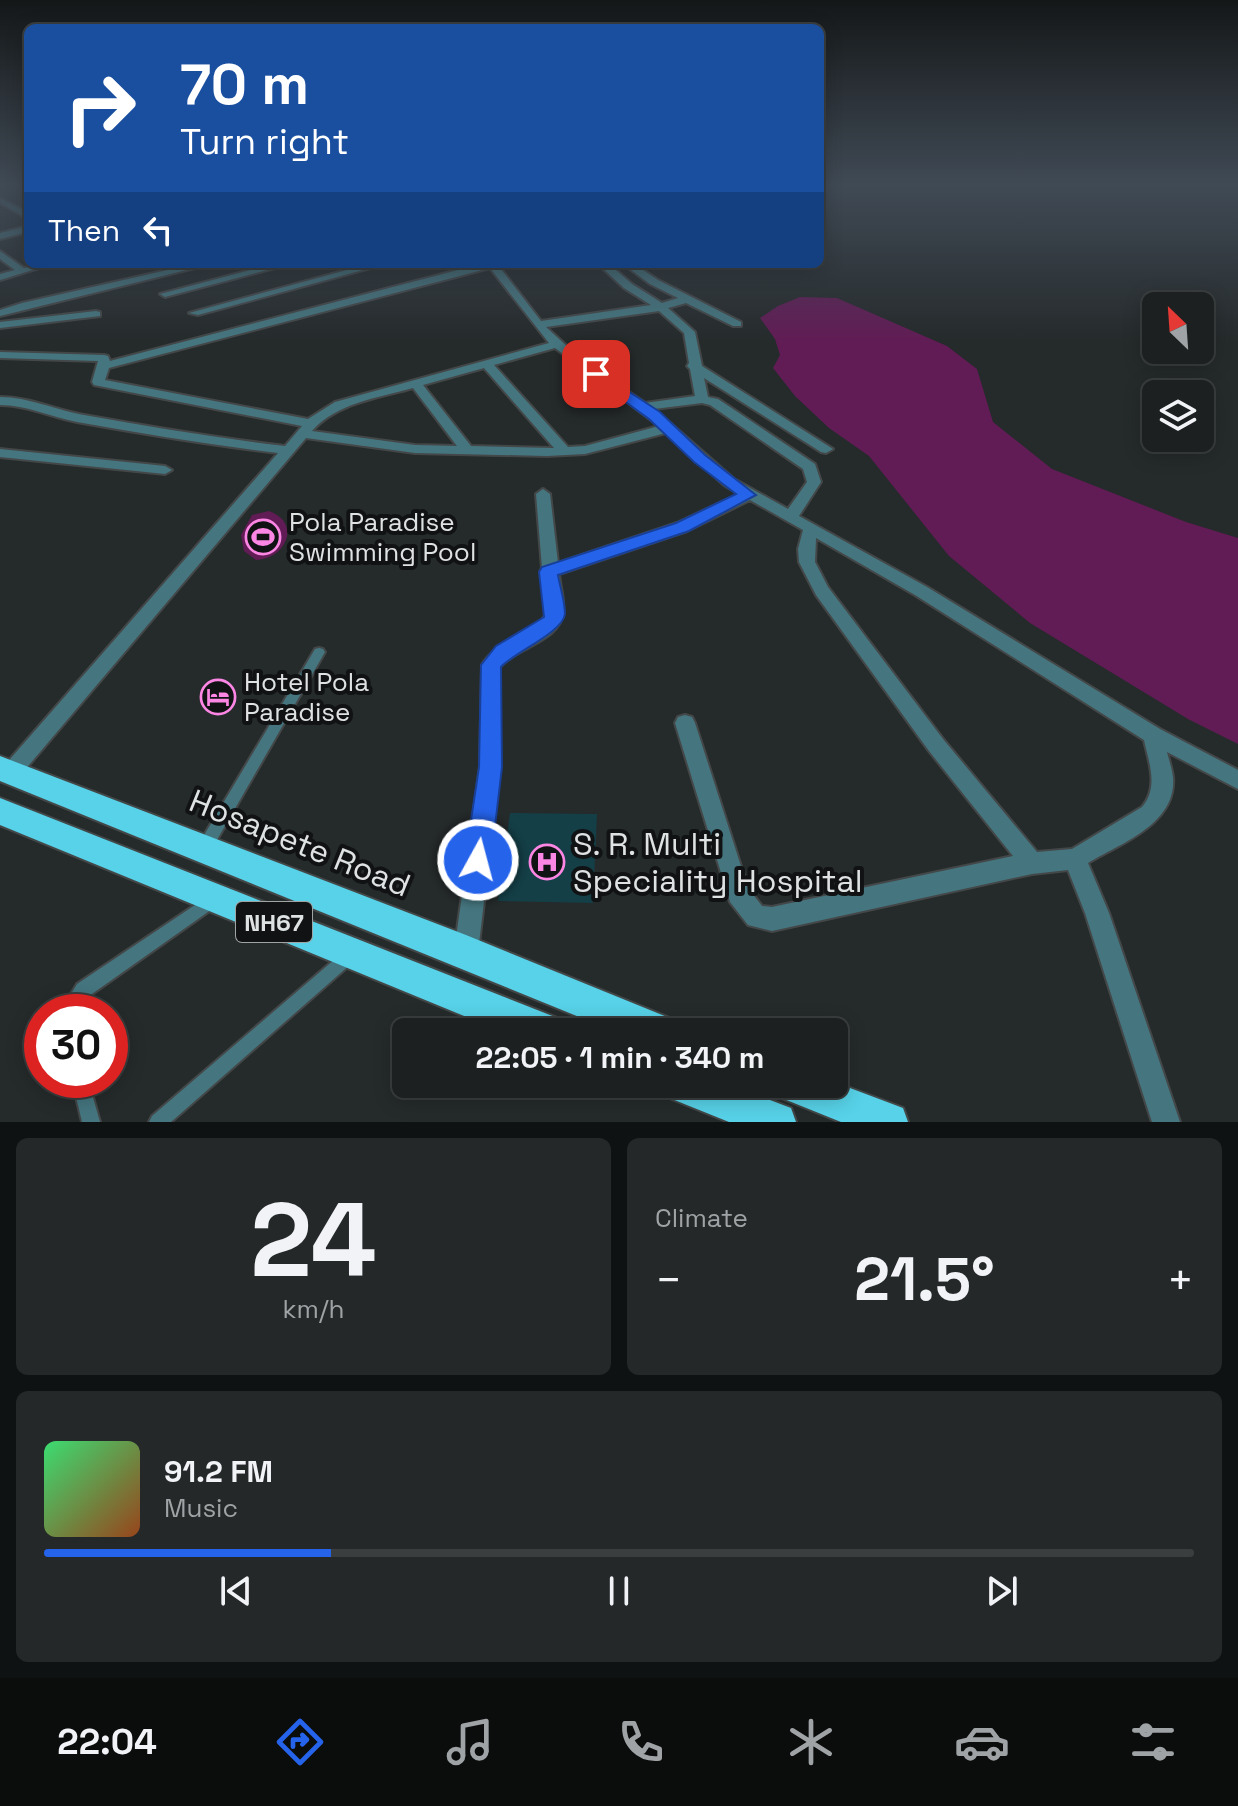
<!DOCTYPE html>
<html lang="en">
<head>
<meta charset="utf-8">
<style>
  body { margin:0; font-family:"Space Grotesk",sans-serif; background:#252829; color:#f1f3f6; height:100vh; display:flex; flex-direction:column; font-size:30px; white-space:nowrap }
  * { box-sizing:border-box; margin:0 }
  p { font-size:26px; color:#a0a3a5 }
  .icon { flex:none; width:44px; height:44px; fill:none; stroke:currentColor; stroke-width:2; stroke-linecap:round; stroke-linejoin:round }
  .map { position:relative; height:1122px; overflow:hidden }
  .side { display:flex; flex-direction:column; gap:16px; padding:16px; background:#0f1212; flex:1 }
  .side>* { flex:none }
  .hud { position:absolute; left:24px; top:24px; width:800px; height:244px; border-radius:12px; box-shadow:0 4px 20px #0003,0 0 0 2px #3a3e3e; background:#1a4fa0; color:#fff; overflow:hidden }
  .needle { width:52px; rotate:335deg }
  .buttons { position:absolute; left:1142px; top:292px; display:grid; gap:16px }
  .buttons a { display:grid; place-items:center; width:72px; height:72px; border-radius:12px; background:#1c2020; box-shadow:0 4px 20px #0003,0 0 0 2px #3a3e3e; font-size:40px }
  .speed { position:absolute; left:24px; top:994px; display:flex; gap:16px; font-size:40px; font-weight:700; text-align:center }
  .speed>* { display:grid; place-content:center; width:104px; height:104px; border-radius:50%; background:#1c2020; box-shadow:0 4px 20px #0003,0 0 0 2px #3a3e3e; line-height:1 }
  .speed .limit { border:12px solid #d22; background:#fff; color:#111 }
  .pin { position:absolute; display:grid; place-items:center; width:68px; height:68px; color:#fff; margin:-34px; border-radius:16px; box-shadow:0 4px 12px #0006 }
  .me { position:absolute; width:88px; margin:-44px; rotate:7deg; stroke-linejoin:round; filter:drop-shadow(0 0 6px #0008) }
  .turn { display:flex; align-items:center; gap:28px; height:168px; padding:0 24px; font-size:36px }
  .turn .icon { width:104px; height:104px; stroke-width:2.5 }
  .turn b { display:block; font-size:56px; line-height:68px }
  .then { display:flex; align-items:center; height:76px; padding:0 24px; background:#0003; gap:16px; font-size:30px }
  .big { font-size:60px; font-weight:800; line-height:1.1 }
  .side .card { flex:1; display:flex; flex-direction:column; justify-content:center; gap:12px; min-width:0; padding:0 28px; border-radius:12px; background:#252829 }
  .side .dial { align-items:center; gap:0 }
  .dial b { font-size:104px; line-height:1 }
  .song { display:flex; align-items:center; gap:24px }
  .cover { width:96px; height:96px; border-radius:12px; background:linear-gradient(135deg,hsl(140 70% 55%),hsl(20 70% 35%)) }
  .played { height:8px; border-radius:4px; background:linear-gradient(90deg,#2563eb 25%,#3a3e3e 25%) }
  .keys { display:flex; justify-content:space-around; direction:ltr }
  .heat { display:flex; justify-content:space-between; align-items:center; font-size:44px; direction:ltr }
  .side .tiles { flex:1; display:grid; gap:16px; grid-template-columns:1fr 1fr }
  .card:last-child { grid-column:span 2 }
  .trip { position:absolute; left:392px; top:1018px; width:456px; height:80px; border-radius:12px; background:#1c2020; box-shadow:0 4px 20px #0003,0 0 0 2px #3a3e3e; font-weight:800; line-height:80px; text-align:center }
  .menu { display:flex; height:128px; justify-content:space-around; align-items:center; background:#0b0d0d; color:#a0a3a5 }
  .menu .icon { width:56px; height:56px }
  .menu .current { color:#2563eb }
  .menu b { font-size:36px; color:#f1f3f6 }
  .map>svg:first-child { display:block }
</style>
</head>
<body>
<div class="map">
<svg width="1238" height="1122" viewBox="0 0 1238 1122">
  <rect width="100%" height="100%" fill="#252a2b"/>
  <g fill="#611c55">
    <polygon points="800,297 837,298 947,346 977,369 993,422 1052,469 1186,522 1238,538 1238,744 1188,719 1030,623 949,556 869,456 829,428 795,396 773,368 780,355 775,339 760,318 778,306"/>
    <path d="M269,511C302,523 286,559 256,560L244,551L241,535L252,515Z"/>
  </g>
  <polygon fill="#143f47" points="510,813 597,814 593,903 498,901"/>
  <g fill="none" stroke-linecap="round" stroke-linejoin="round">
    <g stroke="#434748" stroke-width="4">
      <g id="service">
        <polygon points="319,648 323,649 325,652 210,852 205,854 200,852 198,847 200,842 315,649"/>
        <polygon points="210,895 215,897 217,902 215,907 89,996 77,1012 60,1012 77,984"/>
        <polygon points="347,950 352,953 355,958 352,963 171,1122 149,1122 152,1116 342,953"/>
        <polygon points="72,1080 88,1080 100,1122 82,1122"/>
      </g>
    </g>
    <g stroke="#434748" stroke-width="4">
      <g id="minor">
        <polygon points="0,198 28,212 28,219 0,203"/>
        <polygon points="0,251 24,268 52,264 0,280 0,274 15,270 0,259"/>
        <polygon points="194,264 211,264 0,316 0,310 22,303"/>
        <polygon points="273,264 290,264 165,297 160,294"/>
        <polygon points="369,264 385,264 198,315 189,313"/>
        <path d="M481,264H497L541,321L651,305L624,288L598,264H609L632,284L662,303L678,298L650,284L623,264H634L658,280L741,322V326H733L686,303L668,308L695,332L702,366L833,449L826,453L821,452L704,378L708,397L718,399L815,464L821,482L799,516L927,587L1160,729L1238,770V789L1167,752C1169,760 1172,769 1173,777C1177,824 1121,843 1088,863L1109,913L1180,1122H1152L1085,913L1068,870L1032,874L772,931L748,925L730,902L675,723L678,717L685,715L692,717L695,723L748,888L762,906L772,907L1013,856L929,751L816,595L799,562L798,549L803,530L750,500L687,531L559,574C560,586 565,602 563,613C559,642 516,647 500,667V767L478,952L475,961L466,964L457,961L454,952L480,767L482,665C497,639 531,639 546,614L543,576L540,572L542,568L536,494L543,489L550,494L558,563L677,523L739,494L724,485L666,433L585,454L547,456L415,453L306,438L18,778L11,781L4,778L1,772L4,766L278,453C211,445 144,434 77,422C51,417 27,405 0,405V397C29,397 55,410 84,415C151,427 217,438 285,446L302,426L94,385L92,382L98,361L0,358V352L104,355L108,356L110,361ZM490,268L549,343L335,402L308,419L105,380L109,368ZM659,311L684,333L689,363L687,366L690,369L695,396L645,403L582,360L546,327ZM555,348L659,426L585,446L568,447L494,365ZM484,368L554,448L471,446L423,385ZM413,388L457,446L415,445L312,431C336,403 378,398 413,388ZM702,403L710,405L803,469L807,482L788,509L734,479L654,409ZM816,538L915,595L1144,740C1149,763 1159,787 1142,807L1072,849L1037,852L943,739L828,587L815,562Z"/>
        <polygon points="96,311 100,312 100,316 0,328 0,322"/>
        <polygon points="0,449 165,466 172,470 165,474 0,457"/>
      </g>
    </g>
    <g stroke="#434748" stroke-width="4">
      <polygon id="tertiary" points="28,226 28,232 0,239 0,233"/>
    </g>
    <g stroke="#434748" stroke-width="4">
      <g id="trunk">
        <polygon points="0,756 466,935 672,1019 677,1032 616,1032 0,781"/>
        <polygon points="0,798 560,1019 565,1032 503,1032 0,825"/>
        <polygon points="834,1082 903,1108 908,1122 841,1122 779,1097 773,1084 834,1084"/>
        <polygon points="661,1084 728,1084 791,1108 796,1122 729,1122 667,1097"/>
      </g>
    </g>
    <use href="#service" fill="#457680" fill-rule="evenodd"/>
    <use href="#minor" fill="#457680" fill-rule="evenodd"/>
    <use href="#tertiary" fill="#457680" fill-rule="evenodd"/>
    <use href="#trunk" fill="#57d2e8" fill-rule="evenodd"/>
  </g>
  <linearGradient id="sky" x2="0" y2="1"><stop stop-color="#141718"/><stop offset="0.54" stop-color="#404a55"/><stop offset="1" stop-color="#404a55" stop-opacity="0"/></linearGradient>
  <rect width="1238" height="343" fill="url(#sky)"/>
  <path fill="#2563eb" stroke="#184099" stroke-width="2" d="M596,370L660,412L705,455L756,495L689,531L558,575C560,587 565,602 565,614C563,632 515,652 501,667L502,767L491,860L487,868L478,872L469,868L465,860L479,767L481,665L496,646L544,617L539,572L542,567L676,523L736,494L694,462L649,419L591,377V371Z"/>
  <defs>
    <g id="stadium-ring" transform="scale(1.8)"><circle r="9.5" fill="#101213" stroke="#fc86e3" stroke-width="1.5"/><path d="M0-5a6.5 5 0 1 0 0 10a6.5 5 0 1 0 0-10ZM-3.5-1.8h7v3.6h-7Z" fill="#fc86e3"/></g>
    <g id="hotel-ring" transform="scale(1.8)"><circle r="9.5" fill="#101213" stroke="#fc86e3" stroke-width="1.5"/><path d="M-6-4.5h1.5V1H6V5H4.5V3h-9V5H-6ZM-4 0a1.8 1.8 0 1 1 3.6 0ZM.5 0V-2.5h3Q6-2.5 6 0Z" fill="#fc86e3"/></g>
    <g id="hospital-ring" transform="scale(1.8)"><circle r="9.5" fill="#101213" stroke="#fc86e3" stroke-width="1.5"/><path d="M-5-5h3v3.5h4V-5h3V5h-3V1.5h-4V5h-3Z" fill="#fc86e3"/></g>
  </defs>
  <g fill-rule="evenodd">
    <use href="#stadium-ring" x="263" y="537"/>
    <use href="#hotel-ring" x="218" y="697"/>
    <use href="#hospital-ring" x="547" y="862"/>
  </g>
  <g text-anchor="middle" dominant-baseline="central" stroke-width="8" stroke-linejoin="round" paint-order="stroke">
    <rect fill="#101213" stroke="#a1a4a4" stroke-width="2" x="236" y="902" width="76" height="40" rx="6"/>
    <g font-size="24" font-weight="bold" fill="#dfe2e2">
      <text x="274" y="922">NH67</text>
    </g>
    <g font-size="26" fill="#dfe2e2" stroke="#101213" text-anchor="start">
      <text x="289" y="522">Pola Paradise<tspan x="289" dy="30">Swimming Pool</tspan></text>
      <text x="244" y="682">Hotel Pola<tspan x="244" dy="30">Paradise</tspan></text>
    </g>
    <g font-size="32" fill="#dfe2e2" stroke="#101213">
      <text transform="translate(300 843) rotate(22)">Hosapete Road</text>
    </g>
    <g font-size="32" fill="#dfe2e2" stroke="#101213" text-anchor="start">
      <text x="573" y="844">S. R. Multi<tspan x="573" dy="37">Speciality Hospital</tspan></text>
    </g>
  </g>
</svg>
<div class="buttons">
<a><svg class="needle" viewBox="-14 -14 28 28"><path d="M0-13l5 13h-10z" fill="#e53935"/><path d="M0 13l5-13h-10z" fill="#a0a3a5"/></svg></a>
<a><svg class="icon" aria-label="layers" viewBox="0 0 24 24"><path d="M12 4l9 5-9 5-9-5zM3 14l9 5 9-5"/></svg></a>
</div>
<div class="speed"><div class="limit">30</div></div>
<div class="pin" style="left:596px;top:374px;background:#d93025"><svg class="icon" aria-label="arrive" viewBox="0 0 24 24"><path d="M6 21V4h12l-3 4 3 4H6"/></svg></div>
<svg class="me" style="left:478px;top:860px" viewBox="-20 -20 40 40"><circle r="17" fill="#2563eb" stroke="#fff" stroke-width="3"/><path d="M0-11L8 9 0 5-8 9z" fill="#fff"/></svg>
<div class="trip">22:05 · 1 min · 340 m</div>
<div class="hud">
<div class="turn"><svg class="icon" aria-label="right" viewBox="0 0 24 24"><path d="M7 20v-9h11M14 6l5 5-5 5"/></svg><div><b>70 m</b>Turn right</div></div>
<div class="then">Then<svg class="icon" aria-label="left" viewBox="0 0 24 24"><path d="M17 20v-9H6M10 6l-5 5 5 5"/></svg></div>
</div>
</div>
<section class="side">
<div class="tiles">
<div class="card dial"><b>24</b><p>km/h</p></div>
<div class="card"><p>Climate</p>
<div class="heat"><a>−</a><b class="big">21.5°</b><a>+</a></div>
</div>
<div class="card">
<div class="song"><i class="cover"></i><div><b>91.2 FM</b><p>Music</p></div></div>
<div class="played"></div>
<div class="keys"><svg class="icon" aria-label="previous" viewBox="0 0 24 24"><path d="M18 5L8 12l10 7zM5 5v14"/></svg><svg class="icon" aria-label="pause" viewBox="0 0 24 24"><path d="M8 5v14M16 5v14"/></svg><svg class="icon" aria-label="next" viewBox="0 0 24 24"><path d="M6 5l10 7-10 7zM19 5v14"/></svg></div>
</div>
</div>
</section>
<nav class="menu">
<b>22:04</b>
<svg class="icon current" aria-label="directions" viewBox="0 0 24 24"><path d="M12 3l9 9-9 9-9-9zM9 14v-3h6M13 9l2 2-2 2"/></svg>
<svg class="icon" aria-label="music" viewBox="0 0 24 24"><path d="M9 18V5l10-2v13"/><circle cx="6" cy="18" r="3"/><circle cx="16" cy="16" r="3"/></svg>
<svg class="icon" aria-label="phone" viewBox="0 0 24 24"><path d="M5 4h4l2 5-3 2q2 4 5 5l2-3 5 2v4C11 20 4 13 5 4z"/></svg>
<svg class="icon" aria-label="climate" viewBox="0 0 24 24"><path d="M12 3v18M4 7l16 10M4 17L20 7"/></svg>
<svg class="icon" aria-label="car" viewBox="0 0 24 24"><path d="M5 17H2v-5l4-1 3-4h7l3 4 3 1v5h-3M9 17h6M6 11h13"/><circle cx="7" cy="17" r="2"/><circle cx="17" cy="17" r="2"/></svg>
<svg class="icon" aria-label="filters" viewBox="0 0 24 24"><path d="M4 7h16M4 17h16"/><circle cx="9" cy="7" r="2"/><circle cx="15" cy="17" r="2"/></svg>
</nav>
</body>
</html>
